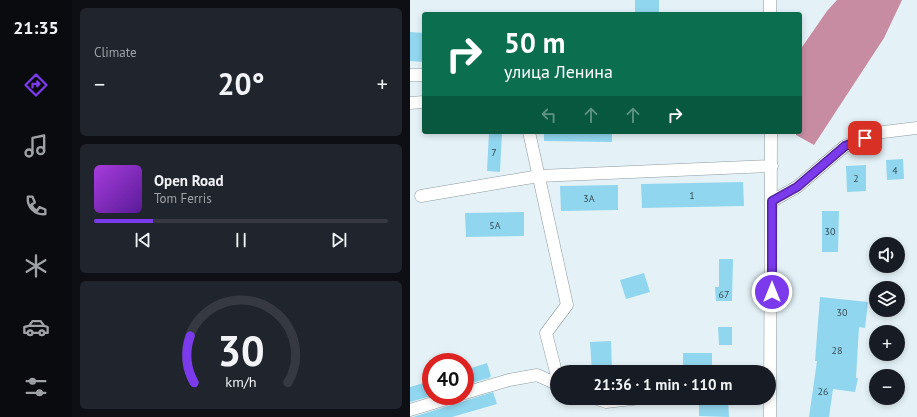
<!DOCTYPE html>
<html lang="en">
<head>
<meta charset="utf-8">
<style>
  body { margin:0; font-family:"PT Sans",sans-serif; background:#20242c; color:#f1f3f6; height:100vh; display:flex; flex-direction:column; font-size:15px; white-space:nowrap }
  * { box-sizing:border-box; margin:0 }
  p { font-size:13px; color:#9ea1a6 }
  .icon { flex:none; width:22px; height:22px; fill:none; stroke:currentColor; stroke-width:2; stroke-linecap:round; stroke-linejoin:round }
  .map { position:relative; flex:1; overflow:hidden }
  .side { display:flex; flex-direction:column; gap:8px; padding:8px; background:#0d0f14; width:338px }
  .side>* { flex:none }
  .top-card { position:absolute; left:12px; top:12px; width:380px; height:122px; border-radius:4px; box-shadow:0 2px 6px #0003; background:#0b6e4f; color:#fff; overflow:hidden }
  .tools { position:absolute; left:459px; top:237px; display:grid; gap:8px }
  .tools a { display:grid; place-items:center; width:36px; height:36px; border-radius:50%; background:#171b24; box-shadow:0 2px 6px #0003; font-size:20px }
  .speed { position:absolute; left:12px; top:353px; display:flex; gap:8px; font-size:20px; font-weight:700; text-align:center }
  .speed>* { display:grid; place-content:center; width:52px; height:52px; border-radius:50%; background:#171b24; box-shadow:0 2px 6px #0003; line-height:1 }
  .speed .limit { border:6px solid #d22; background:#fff; color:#111 }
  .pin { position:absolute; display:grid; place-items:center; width:34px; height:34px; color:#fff; margin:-17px; border-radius:8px; box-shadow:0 2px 6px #0006 }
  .me { position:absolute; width:44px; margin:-22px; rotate:0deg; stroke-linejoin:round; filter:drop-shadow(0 0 3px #0008) }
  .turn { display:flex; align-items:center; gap:14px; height:84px; padding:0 16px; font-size:18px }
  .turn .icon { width:52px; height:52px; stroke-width:2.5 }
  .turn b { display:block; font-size:28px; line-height:34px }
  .lanes { display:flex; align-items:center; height:38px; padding:0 16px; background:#0003; justify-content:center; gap:20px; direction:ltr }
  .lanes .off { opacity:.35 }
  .big { font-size:30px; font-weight:600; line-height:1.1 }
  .side .card { flex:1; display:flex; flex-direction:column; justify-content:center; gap:6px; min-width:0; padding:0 14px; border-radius:6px; background:#20242c }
  .side .dial { align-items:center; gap:0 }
  .dial svg { height:104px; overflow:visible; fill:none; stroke:#363941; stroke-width:7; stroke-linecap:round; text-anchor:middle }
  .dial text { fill:#f1f3f6; stroke:none }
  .song { display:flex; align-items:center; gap:12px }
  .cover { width:48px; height:48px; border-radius:6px; background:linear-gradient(135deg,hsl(280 70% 55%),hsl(270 70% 35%)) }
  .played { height:4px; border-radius:2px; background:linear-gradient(90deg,#7c3aed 20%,#363941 20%) }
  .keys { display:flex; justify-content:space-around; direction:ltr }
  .heat { display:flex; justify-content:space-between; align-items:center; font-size:22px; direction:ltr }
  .trip { position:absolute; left:140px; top:365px; width:226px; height:40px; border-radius:20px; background:#171b24; box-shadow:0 2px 6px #0003; font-weight:600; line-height:40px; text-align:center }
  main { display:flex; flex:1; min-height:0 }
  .menu { display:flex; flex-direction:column; width:72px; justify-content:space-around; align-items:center; background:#090b0e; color:#9ea1a6 }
  .menu .icon { width:28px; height:28px }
  .menu .active { color:#7c3aed }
  .menu b { font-size:18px; color:#f1f3f6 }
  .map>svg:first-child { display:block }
</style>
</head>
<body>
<main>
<nav class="menu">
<b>21:35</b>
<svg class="icon active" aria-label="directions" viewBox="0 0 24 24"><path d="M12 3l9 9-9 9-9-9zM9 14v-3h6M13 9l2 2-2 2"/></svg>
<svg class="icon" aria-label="music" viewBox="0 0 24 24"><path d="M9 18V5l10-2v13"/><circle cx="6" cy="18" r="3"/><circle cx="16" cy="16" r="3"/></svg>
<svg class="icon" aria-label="phone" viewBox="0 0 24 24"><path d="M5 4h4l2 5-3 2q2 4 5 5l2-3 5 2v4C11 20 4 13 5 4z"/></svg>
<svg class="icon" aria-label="climate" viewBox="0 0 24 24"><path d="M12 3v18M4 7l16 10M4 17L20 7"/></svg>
<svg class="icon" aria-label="car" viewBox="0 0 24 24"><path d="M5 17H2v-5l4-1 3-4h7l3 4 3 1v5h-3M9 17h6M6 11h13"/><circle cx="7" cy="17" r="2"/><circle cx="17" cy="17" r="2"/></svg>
<svg class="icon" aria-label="filters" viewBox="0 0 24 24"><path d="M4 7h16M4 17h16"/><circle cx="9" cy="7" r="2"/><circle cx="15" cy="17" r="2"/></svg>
</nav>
<section class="side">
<div class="card"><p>Climate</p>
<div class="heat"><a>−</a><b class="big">20°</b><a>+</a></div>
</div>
<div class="card">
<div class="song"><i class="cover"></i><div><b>Open Road</b><p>Tom Ferris</p></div></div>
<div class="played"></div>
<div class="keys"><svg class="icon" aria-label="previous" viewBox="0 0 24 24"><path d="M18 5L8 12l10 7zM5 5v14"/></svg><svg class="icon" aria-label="pause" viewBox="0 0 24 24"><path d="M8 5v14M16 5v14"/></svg><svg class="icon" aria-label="next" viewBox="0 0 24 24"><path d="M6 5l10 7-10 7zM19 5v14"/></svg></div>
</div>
<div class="card dial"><svg viewBox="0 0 100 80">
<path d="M14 69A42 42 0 1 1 86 69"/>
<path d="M14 69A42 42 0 0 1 11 33" stroke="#7c3aed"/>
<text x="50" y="56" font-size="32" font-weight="700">30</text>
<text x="50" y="72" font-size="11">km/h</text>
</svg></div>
</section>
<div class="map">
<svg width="507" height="417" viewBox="0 0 507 417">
  <rect width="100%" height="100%" fill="#e4f2f7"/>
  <polygon fill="#c78ca2" points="427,0 492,0 474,38 404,145 386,135 386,132 390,132 390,50 417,11"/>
  <g fill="#91d6ef">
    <rect x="225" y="0" width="24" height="14"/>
    <polygon points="0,32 14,33 14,62 0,61"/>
    <polygon points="79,132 92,132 90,172 77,171"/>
    <polygon points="134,132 202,132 202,142 134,141"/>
    <polygon points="493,159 494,179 477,180 476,160"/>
    <polygon points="456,165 456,191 437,192 436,166"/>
    <polygon points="333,182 334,206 232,208 231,184"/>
    <polygon points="208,185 208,210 151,211 150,186"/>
    <polygon points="412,211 429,211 428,252 412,252"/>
    <polygon points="114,212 114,236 56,237 55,213"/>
    <polygon points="309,259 323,259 322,301 306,301 305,287 309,287"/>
    <polygon points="234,273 240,292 216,299 210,280"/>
    <polygon points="410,297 458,302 455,328 449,327 446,378 448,378 445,392 423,389 419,417 399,417 407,361 405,361"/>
    <polygon points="308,327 322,327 322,345 309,345"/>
    <polygon points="201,341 202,372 182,372 180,342"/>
    <rect x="273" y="353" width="29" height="19"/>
    <polygon points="77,363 81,376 79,378 55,385 55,370"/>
    <polygon points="21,381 21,396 0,402 0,387"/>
    <polygon points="83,392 87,404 42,417 3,417"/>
    <polygon points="289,398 318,398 319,417 289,416"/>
  </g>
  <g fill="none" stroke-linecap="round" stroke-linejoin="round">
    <g stroke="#8d9a9f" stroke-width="13">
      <g id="minor">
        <polyline points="360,14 360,0"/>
        <polyline points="0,75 14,75"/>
        <polyline points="0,103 14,102"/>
        <polyline points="119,132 157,305 136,333 147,376"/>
        <polyline points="11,196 129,176 362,166"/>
        <polyline points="362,201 387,187 435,146 465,133 507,128"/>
        <polyline points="55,393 99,380 127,375 147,384"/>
        <polyline points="185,398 196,402 231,398"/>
        <polyline points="0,410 46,396"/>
        <polyline points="360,417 361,132"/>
      </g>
    </g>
    <use href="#minor" stroke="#fff" stroke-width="12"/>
  </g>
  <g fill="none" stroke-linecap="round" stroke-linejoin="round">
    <g stroke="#51269a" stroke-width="10">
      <polyline id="route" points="362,292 362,201 387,187 435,146 455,138"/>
    </g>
    <use href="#route" stroke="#7c3aed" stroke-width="7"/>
  </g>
  <g text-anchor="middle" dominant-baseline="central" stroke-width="3" stroke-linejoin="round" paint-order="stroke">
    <g font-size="10" fill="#364a52">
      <text x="84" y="152">7</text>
      <text x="485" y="170">4</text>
      <text x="446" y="178">2</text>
      <text x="282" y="195">1</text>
      <text x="179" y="198">3А</text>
      <text x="85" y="225">5А</text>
      <text x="420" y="231">30</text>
      <text x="314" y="294">67</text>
      <text x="432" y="312">30</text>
      <text x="427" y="350">28</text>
      <text x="413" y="391">26</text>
    </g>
  </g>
</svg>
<div class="tools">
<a><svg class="icon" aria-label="sound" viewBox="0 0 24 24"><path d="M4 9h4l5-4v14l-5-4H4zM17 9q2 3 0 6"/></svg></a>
<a><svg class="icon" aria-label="layers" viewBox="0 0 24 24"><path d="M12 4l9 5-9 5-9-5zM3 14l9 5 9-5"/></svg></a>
<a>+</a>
<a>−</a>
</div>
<div class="speed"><div class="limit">40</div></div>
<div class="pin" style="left:455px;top:138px;background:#d93025"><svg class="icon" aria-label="arrive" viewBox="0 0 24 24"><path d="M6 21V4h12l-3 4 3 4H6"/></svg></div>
<svg class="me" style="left:362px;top:292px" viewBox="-20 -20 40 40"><circle r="17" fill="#7c3aed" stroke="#fff" stroke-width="3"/><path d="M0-11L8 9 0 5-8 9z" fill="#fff"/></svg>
<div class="trip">21:36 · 1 min · 110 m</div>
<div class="top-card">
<div class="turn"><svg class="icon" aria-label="right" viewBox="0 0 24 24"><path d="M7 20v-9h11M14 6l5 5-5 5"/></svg><div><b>50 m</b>улица Ленина</div></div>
<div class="lanes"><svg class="icon off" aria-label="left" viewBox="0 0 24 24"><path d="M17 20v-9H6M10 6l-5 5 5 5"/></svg><svg class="icon off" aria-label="ahead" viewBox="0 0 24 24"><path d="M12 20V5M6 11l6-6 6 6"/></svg><svg class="icon off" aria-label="ahead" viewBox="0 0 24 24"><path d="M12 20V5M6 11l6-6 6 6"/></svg><svg class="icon" aria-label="right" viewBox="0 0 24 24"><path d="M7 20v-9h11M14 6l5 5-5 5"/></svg></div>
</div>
</div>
</main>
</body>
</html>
